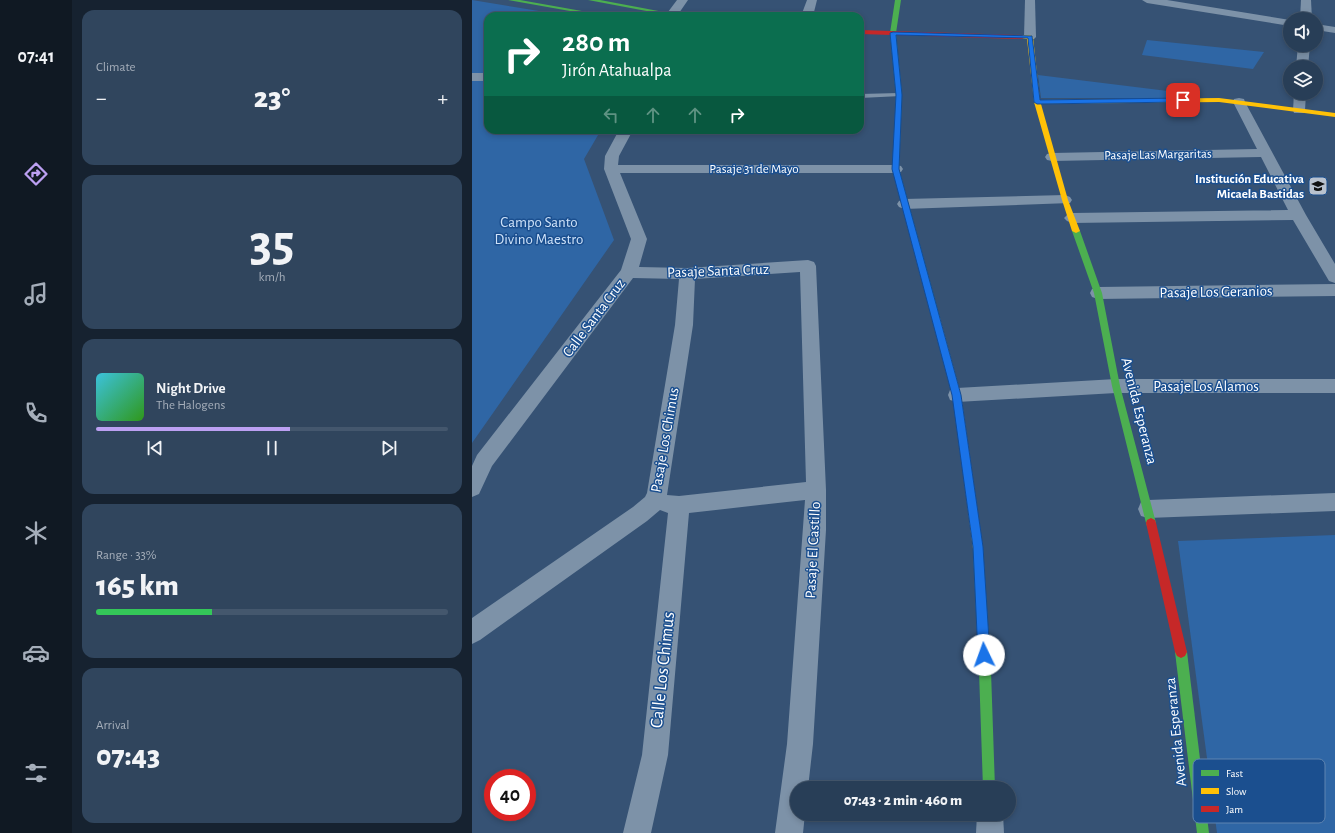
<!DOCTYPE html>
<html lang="en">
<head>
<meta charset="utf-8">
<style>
  body { margin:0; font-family:"Alegreya Sans",sans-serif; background:#30455d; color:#f1f3f6; height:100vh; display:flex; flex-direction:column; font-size:15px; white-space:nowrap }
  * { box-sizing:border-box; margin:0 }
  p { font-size:13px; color:#a5aeba }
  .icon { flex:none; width:22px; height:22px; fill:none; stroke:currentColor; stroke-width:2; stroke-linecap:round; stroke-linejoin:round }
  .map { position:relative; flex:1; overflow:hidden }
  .sheet { display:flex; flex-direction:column; gap:10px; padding:10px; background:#162230; width:400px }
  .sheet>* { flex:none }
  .hud { position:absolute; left:12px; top:12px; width:380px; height:122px; border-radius:12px; box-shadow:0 2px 6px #0003,0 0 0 1px #44576d; background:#0b6e4f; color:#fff; overflow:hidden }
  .fabs { position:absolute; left:811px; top:12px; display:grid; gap:8px }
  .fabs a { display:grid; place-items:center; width:40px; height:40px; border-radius:50%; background:#283e57; box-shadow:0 2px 6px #0003,0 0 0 1px #44576d; font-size:20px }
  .speed { position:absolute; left:12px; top:769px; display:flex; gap:8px; font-size:20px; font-weight:700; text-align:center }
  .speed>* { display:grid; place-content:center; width:52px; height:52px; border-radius:50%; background:#283e57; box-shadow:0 2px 6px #0003,0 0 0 1px #44576d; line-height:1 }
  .speed .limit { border:6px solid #d22; background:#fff; color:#111 }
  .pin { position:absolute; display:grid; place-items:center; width:34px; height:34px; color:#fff; margin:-17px; border-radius:8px; box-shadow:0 2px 6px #0006 }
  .me { position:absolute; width:44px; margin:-22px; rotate:357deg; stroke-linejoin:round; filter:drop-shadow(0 0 3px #0008) }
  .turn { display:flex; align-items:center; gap:14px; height:84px; padding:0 12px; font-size:18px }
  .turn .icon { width:52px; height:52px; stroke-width:2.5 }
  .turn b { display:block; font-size:28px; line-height:34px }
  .lanes { display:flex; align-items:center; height:38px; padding:0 12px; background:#0003; justify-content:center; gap:20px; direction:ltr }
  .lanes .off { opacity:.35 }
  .big { font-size:30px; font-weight:800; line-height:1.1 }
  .sheet .card { flex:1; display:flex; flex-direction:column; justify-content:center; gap:6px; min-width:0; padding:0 14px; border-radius:12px; background:#30455d }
  .sheet .dial { align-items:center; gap:0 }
  .dial b { font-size:52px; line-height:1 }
  .song { display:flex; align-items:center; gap:12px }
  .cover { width:48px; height:48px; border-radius:6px; background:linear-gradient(135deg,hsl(190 70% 55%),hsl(110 70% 35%)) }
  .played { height:4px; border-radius:2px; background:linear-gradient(90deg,#bca0f2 55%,#44576d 55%) }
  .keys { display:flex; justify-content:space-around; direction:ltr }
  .heat { display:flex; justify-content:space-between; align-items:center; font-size:22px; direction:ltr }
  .charge { height:6px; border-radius:3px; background:linear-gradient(90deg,#34c759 33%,#44576d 0) }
  .trip { position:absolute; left:318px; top:781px; width:226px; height:40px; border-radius:20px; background:#283e57; box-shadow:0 2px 6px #0003,0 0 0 1px #44576d; font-weight:800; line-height:40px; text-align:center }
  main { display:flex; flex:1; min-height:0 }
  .dock { display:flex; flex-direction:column; width:72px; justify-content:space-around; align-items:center; background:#101923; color:#a5aeba }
  .dock .icon { width:28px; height:28px }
  .dock .selected { color:#bca0f2 }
  .dock b { font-size:18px; color:#f1f3f6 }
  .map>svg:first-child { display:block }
</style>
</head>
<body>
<main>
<nav class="dock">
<b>07:41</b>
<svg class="icon selected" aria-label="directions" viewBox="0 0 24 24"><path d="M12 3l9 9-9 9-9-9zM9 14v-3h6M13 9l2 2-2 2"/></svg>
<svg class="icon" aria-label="music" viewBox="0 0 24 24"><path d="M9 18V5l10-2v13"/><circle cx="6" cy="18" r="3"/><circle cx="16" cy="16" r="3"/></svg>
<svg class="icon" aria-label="phone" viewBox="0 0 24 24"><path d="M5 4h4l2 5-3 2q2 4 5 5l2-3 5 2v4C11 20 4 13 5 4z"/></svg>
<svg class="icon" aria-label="climate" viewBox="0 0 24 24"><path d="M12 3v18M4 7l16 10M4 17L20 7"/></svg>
<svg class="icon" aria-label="car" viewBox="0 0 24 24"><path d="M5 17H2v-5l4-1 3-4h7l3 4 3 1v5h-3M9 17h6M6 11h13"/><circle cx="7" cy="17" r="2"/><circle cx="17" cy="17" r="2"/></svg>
<svg class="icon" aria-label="filters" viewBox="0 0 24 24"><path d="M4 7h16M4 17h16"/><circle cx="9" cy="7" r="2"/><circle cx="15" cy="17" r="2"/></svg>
</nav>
<section class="sheet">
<div class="card"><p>Climate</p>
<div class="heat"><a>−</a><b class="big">23°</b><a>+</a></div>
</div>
<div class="card dial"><b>35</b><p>km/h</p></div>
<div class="card">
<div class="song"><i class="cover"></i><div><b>Night Drive</b><p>The Halogens</p></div></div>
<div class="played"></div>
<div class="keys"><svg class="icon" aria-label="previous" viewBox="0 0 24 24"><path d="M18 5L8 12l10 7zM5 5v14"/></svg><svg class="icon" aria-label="pause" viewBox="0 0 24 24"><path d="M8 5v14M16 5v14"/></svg><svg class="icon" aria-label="next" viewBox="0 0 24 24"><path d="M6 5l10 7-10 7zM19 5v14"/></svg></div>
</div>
<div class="card"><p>Range · 33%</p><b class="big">165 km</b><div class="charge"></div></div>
<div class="card"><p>Arrival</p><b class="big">07:43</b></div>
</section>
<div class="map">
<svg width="863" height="833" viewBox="0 0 863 833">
  <rect width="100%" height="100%" fill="#365274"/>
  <g fill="#2f66a5">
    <polygon points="0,0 98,16 16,16 16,130 129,130 112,159 142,240 0,443"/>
    <polygon points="675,40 792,52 781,69 670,55"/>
    <polygon points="566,75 720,94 722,98 569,98"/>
    <polygon points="863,535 863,833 745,833 706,541"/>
  </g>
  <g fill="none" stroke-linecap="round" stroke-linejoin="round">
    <polygon fill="#7d92a8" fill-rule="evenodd" points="427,93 430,95 429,96 388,98 388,94"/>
    <g fill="#7d92a8" fill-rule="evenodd">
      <polygon points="205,0 216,0 205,16 193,16"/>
      <polygon points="335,0 345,0 341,16 329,16"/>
      <polygon points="553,0 563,0 564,37 562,39 554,39 552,37"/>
      <polygon points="670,0 695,0 818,20 818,26 675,3"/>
      <polygon points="829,0 839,0 840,19 828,19"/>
      <polygon points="844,24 863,27 863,33 844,30"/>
      <polygon points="826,45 838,45 836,67 824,67"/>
      <rect x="0" y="73" width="16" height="8"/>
      <polygon points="822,93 834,93 833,110 832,113 822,113 821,110"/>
      <polygon points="767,98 772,99 773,102 834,215 863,264 863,283 857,281 821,220 600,223 595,221 592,218 595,215 600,213 816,210 789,157 580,161 575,160 573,157 575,154 580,153 785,149 761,102 762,99"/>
      <path d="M147,130H161L147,156L146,165H424L429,166L431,169L429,172L424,173H148L175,239L167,267L215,268L336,260L342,262L344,266L354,490V530L341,744L336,788H325V814H333L331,833H303L315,744L333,500L217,513L196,755L179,833H151L170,755L196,513L188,510L175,521L8,640L0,644V618L161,507L173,497L175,493L203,325L207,279L161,278L20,466L7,494L0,497V466L5,455L149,270L159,239L132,169L133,156ZM328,272L334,482L207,496L195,495L221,325L223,279Z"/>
      <polygon points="593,195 598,197 600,200 598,203 432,209 427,207 425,204 427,201 432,199"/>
      <polygon points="863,284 863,296 626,299 620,297 618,293 620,289 626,287"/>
      <polygon points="644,379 863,379 863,393 644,393 485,402 478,400 476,395 478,390 485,388"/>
      <polygon points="863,493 863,511 676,518 669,516 666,509 669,502 676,500"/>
      <polygon points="505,814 531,814 532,833 504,833"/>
    </g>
    <g fill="#4caf50" fill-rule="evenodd">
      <polygon points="36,0 48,0 138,16 126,16"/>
      <polygon points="116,0 128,0 213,16 201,16"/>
      <polygon points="423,0 429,0 424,33 430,95 427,169 468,318 464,321 460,318 421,169 424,95 418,33"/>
      <polygon points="601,229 604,229 608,231 630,293 648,386 684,523 683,526 679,528 675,526 674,523 640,386 622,293 600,231"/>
      <polygon points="506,544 510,546 511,549 519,671 523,788 511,788 507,671 501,549 502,546"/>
      <polygon points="709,646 713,648 715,652 737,833 725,833 703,652 705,648"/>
    </g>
    <g fill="#ffc107" fill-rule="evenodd">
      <polygon points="550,35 558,35 561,37 568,100 747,98 863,113 863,117 747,102 569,104 596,200 608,231 604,233 600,231 590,200 562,102 555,39 548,38 548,36"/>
      <polygon points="464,315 468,318 489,395 511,549 510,552 506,554 502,552 501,549 481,395 460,318"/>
    </g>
    <g fill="#c62828" fill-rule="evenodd">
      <polygon points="388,30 550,35 553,37 550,39 388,34"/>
      <polygon points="679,518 683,520 684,523 715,652 713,656 709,658 705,656 703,652 674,523 675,520"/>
    </g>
  </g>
  <polygon fill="#1a73e8" stroke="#114b97" points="421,32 560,36 568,100 711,98 714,100 711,102 565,104 562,102 556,38 424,35 430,95 427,169 489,395 511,547 518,655 516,659 512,661 508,659 506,655 501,547 480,395 420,169 424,95 418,33"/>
  <defs>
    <g id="school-square" transform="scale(1)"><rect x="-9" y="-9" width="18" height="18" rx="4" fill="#b9c2ce" stroke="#1b4f8f"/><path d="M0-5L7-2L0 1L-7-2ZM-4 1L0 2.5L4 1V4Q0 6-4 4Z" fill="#111"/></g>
  </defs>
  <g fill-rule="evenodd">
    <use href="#school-square" x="846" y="186"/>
  </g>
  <g text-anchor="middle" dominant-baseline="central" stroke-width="3" stroke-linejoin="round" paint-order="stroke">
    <g font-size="13" fill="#fff" stroke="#1b4f8f">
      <text transform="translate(686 155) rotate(-1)">Pasaje Las Margaritas</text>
      <text x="282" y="169">Pasaje 31 de Mayo</text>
    </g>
    <g font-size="13" font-weight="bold" fill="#fff" stroke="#1b4f8f" text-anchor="end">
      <text x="832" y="179">Institución Educativa<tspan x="832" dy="15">Micaela Bastidas</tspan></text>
    </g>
    <g font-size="15" fill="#cfe3fa" stroke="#1b4f8f">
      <text x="67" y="222">Campo Santo<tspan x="67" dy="17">Divino Maestro</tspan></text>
    </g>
    <g font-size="15" fill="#fff" stroke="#1b4f8f">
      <text transform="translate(246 271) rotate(-2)">Pasaje Santa Cruz</text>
      <text transform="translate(744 292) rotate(-1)">Pasaje Los Geranios</text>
      <text transform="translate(122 318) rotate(-53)">Calle Santa Cruz</text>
      <text x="734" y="386">Pasaje Los Alamos</text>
      <text transform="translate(667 411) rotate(76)">Avenida Esperanza</text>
      <text transform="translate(193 440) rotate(-80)">Pasaje Los Chimus</text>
      <text transform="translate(341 550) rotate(-87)">Pasaje El Castillo</text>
      <text transform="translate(704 732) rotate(-96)">Avenida Esperanza</text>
    </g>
    <g font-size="18" fill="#fff" stroke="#1b4f8f">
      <text transform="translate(191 670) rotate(-84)">Calle Los Chimus</text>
    </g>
  </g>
  <rect x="721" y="759" width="132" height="64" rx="6" fill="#1b4f8f" stroke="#5f84b1" stroke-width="1"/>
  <rect x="729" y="770" width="18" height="6" fill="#4caf50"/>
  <rect x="729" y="788" width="18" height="6" fill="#ffc107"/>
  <rect x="729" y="806" width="18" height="6" fill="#c62828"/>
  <g font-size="11" fill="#fff">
    <text x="754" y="777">Fast</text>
    <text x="754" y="795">Slow</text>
    <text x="754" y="813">Jam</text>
  </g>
</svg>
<div class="fabs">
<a><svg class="icon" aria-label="sound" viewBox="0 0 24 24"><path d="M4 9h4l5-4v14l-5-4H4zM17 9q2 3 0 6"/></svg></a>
<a><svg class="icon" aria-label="layers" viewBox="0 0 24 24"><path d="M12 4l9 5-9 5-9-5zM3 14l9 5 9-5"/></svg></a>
</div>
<div class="speed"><div class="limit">40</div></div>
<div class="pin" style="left:711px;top:100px;background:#d93025"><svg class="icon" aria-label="arrive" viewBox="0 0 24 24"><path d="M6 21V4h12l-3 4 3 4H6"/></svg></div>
<svg class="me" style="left:512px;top:655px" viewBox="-20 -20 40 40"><circle r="19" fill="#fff"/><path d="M0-13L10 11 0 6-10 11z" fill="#1a73e8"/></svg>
<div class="trip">07:43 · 2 min · 460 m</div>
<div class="hud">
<div class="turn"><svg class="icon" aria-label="right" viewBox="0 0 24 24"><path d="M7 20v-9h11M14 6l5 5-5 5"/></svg><div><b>280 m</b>Jirón Atahualpa</div></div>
<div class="lanes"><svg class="icon off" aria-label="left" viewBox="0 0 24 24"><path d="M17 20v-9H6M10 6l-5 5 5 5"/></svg><svg class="icon off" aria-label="ahead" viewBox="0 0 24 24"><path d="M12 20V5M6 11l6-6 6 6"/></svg><svg class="icon off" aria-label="ahead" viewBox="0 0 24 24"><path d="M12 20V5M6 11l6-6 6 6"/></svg><svg class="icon" aria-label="right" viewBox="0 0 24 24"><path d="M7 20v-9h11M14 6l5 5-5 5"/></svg></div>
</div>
</div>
</main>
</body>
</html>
